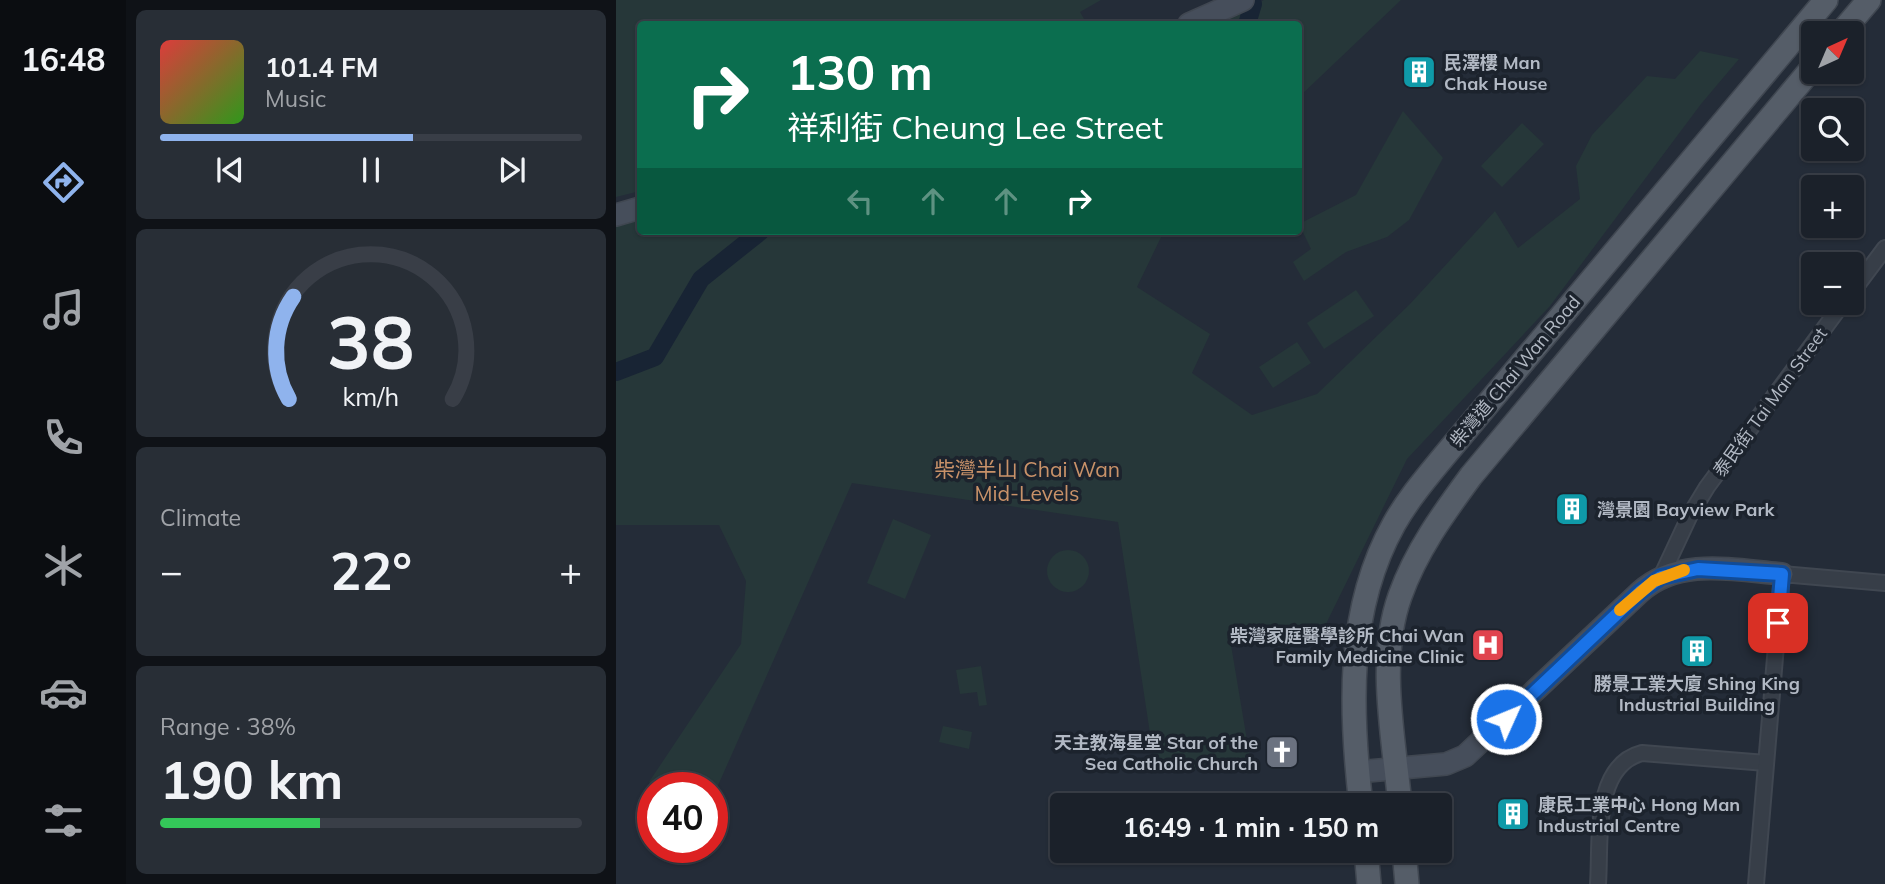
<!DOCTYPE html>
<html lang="en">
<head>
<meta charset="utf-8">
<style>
  body { margin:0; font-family:Mulish,"Noto Sans TC",sans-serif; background:#282e36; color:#f1f3f6; height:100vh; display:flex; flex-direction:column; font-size:26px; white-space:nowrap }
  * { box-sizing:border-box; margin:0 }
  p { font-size:23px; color:#a0a3a8 }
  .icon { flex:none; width:38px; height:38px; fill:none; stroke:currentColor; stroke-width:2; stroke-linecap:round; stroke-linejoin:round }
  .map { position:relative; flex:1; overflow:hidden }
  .sheet { display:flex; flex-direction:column; gap:10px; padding:10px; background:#0f1217; width:490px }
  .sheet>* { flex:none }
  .hud { position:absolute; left:21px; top:21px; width:665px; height:214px; border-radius:7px; box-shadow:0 2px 5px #0004,0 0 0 2px #393e47; background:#0b6e4f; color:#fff; overflow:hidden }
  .needle { width:46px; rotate:44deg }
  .buttons { position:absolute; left:1185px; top:21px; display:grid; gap:14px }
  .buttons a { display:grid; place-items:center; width:63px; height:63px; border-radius:7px; background:#1b212a; box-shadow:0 2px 5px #0004,0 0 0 2px #393e47; font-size:35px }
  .speed { position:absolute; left:21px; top:772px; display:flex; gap:14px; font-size:35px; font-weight:700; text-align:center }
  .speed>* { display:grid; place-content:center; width:91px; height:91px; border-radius:50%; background:#1b212a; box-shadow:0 2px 5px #0004,0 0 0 2px #393e47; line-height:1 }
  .speed .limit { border:10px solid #d22; background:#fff; color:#111 }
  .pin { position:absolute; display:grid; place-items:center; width:60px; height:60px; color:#fff; margin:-30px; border-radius:14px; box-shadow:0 4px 10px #0006 }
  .me { position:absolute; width:77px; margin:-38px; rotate:46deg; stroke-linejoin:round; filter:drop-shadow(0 0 5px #0008) }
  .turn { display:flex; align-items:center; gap:24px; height:147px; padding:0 35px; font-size:32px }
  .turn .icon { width:91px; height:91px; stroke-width:2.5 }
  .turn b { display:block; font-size:49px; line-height:60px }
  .lanes { display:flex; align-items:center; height:66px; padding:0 35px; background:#0003; justify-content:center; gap:35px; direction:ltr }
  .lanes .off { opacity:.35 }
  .big { font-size:52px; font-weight:700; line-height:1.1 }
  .sheet .widget { flex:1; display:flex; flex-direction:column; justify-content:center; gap:10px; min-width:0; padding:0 24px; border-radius:10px; background:#282e36 }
  .sheet .dial { align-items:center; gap:0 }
  .dial svg { height:182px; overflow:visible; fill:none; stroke:#393e47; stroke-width:7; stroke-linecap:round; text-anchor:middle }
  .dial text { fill:#f1f3f6; stroke:none }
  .song { display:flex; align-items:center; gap:21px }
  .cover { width:84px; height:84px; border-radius:10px; background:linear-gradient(135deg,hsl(0 70% 55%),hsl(110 70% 35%)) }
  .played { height:7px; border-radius:4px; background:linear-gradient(90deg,#8fb3ed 60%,#393e47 60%) }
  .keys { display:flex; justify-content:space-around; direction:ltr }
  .heat { display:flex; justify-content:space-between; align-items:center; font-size:38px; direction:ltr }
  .charge { height:10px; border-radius:5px; background:linear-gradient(90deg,#34c759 38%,#393e47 0) }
  .trip { position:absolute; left:434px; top:793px; width:402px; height:70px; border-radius:7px; background:#1b212a; box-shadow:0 2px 5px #0004,0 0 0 2px #393e47; font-weight:700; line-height:70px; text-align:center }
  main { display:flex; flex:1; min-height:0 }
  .dock { display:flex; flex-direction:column; width:126px; justify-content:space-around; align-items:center; background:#0b0d11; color:#a0a3a8 }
  .dock .icon { width:49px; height:49px }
  .dock .selected { color:#8fb3ed }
  .dock b { font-size:32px; color:#f1f3f6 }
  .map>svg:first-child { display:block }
</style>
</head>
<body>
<main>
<nav class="dock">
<b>16:48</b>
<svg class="icon selected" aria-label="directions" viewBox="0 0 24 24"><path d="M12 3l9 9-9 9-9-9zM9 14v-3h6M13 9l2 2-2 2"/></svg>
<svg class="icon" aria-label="music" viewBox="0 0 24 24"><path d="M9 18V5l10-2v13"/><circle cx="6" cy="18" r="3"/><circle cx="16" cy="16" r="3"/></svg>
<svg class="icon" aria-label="phone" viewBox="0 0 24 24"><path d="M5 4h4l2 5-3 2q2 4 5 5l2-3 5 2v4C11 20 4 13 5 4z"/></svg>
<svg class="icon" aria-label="climate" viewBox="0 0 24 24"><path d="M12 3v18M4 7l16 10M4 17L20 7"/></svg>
<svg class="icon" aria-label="car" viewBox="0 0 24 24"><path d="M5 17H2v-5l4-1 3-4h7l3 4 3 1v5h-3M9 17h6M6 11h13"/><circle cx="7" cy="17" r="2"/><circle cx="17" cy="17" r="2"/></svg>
<svg class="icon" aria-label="filters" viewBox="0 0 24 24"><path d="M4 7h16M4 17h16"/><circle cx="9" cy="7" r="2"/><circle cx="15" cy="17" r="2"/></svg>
</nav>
<section class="sheet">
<div class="widget">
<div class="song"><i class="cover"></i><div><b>101.4 FM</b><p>Music</p></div></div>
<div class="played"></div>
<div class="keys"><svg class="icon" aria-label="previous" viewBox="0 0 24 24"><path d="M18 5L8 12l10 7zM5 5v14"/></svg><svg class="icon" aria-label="pause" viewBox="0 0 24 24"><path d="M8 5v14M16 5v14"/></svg><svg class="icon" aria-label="next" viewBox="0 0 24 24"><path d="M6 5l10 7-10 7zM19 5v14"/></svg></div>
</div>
<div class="widget dial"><svg viewBox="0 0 100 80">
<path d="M14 69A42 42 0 1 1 86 69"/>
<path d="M14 69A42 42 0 0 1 16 24" stroke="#8fb3ed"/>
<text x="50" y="56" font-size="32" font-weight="700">38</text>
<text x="50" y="72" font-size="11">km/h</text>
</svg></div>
<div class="widget"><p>Climate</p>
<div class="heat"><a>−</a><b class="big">22°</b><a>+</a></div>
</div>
<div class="widget"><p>Range · 38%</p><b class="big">190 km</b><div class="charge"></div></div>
</section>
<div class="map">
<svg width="1269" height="884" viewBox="0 0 1269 884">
  <rect width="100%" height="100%" fill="#242c38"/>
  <g fill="#263739">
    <polygon points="0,0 485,0 464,12 471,24 24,24 24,191 0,197"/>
    <polygon points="648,0 785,0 683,97 682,24 602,24"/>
    <polygon points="1084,51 1123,59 1085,104 934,306 791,459 709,626 615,645 635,764 540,773 502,522 236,483 96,799 96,788 37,788 33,782 125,644 130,581 103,525 0,525 0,227 24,220 24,231 548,231 521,287 594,334 576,373 636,415 701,394 794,304 879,211 902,248 964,199 960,166 976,135 1031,76 1059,79"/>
    <polygon points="787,111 827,158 793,220 771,237 730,252 688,281 677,262 695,249 683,224 740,195"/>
    <polygon points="906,123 928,144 886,187 865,166"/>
    <polygon points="740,290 758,316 708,349 691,323"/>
    <polygon points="681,342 695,363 657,388 643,367"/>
    <polygon points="277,519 315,535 289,599 251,583"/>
    <circle cx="452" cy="571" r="21"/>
    <polygon points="365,666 371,705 363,706 361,692 344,694 340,670"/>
    <polygon points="327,726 356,732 353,749 323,742"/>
  </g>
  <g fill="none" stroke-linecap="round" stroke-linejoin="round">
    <g stroke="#182434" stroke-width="18">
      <polyline points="631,24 637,4"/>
      <polyline points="0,372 39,357 85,279 145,231"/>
    </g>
    <g stroke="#404751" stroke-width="18">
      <g id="street">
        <polyline points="1236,292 1269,248"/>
        <polyline points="1045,577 1074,515 1091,487 1227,303"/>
        <path d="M982,884C985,842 976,766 1026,753L1150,763"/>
        <polyline points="1140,884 1166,574 1269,583"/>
      </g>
    </g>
    <g stroke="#404751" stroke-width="24">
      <g id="secondary">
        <polyline points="573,24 627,0"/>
        <polyline points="0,215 24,208"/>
        <path d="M741,772L830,764L849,756L1024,592C1063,557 1118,570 1166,574"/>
      </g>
    </g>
    <g stroke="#404751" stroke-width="26">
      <g id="primary">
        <polyline points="1225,33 1253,0"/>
        <path d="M745,805C734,710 730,610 778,524C792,499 811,477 829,455L1210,0"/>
        <path d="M784,805C778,739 761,660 784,596C800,551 827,514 855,476L1197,67"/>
        <polyline points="750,850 753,884"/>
        <polyline points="788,850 791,884"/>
      </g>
    </g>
    <use href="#street" stroke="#373e48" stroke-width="14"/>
    <use href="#secondary" stroke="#464e5b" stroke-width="21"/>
    <use href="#primary" stroke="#555d68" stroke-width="23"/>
  </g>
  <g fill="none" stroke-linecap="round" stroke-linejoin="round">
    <g stroke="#114b97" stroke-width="18">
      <polyline id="route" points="890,719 1024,592 1045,577 1082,569 1166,574 1162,623"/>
    </g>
    <use href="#route" stroke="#1a73e8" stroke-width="12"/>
    <polyline stroke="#f59e0b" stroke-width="12" points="1004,610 1038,581 1068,570"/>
  </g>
  <defs>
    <g id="building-square" transform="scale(1.75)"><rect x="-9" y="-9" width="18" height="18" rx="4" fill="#0f9aa8" stroke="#1c232d"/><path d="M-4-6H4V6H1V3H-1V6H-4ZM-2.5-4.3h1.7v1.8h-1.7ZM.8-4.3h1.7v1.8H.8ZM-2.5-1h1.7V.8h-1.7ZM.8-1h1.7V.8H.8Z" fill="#fff"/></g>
    <g id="hospital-square" transform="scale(1.75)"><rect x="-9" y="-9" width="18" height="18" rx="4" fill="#e0444e" stroke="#1c232d"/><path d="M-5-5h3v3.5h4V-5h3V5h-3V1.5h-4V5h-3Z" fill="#fff"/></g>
    <g id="church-square" transform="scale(1.75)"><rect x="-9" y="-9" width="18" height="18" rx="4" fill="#6b7280" stroke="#1c232d"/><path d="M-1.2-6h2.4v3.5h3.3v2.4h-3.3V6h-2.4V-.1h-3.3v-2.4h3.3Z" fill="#fff"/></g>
  </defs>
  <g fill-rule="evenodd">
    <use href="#building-square" x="803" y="72"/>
    <use href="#building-square" x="956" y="509"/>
    <use href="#hospital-square" x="872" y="645"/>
    <use href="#building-square" x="1081" y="651"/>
    <use href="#church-square" x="666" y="752"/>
    <use href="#building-square" x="897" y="814"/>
  </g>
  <g text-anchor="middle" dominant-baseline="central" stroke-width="7" stroke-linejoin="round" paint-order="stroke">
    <g font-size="18" font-weight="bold" fill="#b2b9c4" stroke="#1c232d" text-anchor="start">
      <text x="828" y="62">民澤樓 Man<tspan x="828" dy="21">Chak House</tspan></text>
      <text x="981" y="509">灣景園 Bayview Park</text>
      <text x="848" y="635" text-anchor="end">柴灣家庭醫學診所 Chai Wan<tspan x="848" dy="21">Family Medicine Clinic</tspan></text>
      <text x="1081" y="683" text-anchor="middle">勝景工業大廈 Shing King<tspan x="1081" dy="21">Industrial Building</tspan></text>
      <text x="642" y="742" text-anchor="end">天主教海星堂 Star of the<tspan x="642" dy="21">Sea Catholic Church</tspan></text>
      <text x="922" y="804">康民工業中心 Hong Man<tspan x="922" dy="21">Industrial Centre</tspan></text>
    </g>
    <g font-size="18" fill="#b2b9c4" stroke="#1c232d">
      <text transform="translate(899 371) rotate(-50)">柴灣道 Chai Wan Road</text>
      <text transform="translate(1154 402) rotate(-54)">泰民街 Tai Man Street</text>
    </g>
    <g font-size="21" fill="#c99269" stroke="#1c232d">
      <text x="411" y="469">柴灣半山 Chai Wan<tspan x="411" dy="24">Mid-Levels</tspan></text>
    </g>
  </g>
</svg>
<div class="buttons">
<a><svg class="needle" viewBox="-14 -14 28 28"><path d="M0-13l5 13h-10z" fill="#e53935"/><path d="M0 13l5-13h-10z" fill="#a0a3a8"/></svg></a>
<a><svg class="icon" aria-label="search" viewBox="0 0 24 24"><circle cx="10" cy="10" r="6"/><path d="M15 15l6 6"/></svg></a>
<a>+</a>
<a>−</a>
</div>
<div class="speed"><div class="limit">40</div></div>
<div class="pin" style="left:1162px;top:623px;background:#d93025"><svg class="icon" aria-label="arrive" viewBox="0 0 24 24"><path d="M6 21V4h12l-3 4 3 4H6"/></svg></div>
<svg class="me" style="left:890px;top:719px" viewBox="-20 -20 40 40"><circle r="17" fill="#1a73e8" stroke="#fff" stroke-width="3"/><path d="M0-11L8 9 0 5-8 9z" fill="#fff"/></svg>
<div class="trip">16:49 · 1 min · 150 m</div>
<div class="hud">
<div class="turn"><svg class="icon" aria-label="right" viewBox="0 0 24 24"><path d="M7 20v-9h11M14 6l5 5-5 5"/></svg><div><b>130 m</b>祥利街 Cheung Lee Street</div></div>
<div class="lanes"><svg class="icon off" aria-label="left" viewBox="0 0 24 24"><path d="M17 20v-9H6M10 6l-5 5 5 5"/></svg><svg class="icon off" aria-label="ahead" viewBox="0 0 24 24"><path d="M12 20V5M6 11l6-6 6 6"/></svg><svg class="icon off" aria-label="ahead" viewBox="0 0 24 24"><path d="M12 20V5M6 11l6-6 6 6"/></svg><svg class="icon" aria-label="right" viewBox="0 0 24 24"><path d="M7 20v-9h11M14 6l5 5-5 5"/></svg></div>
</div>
</div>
</main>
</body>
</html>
